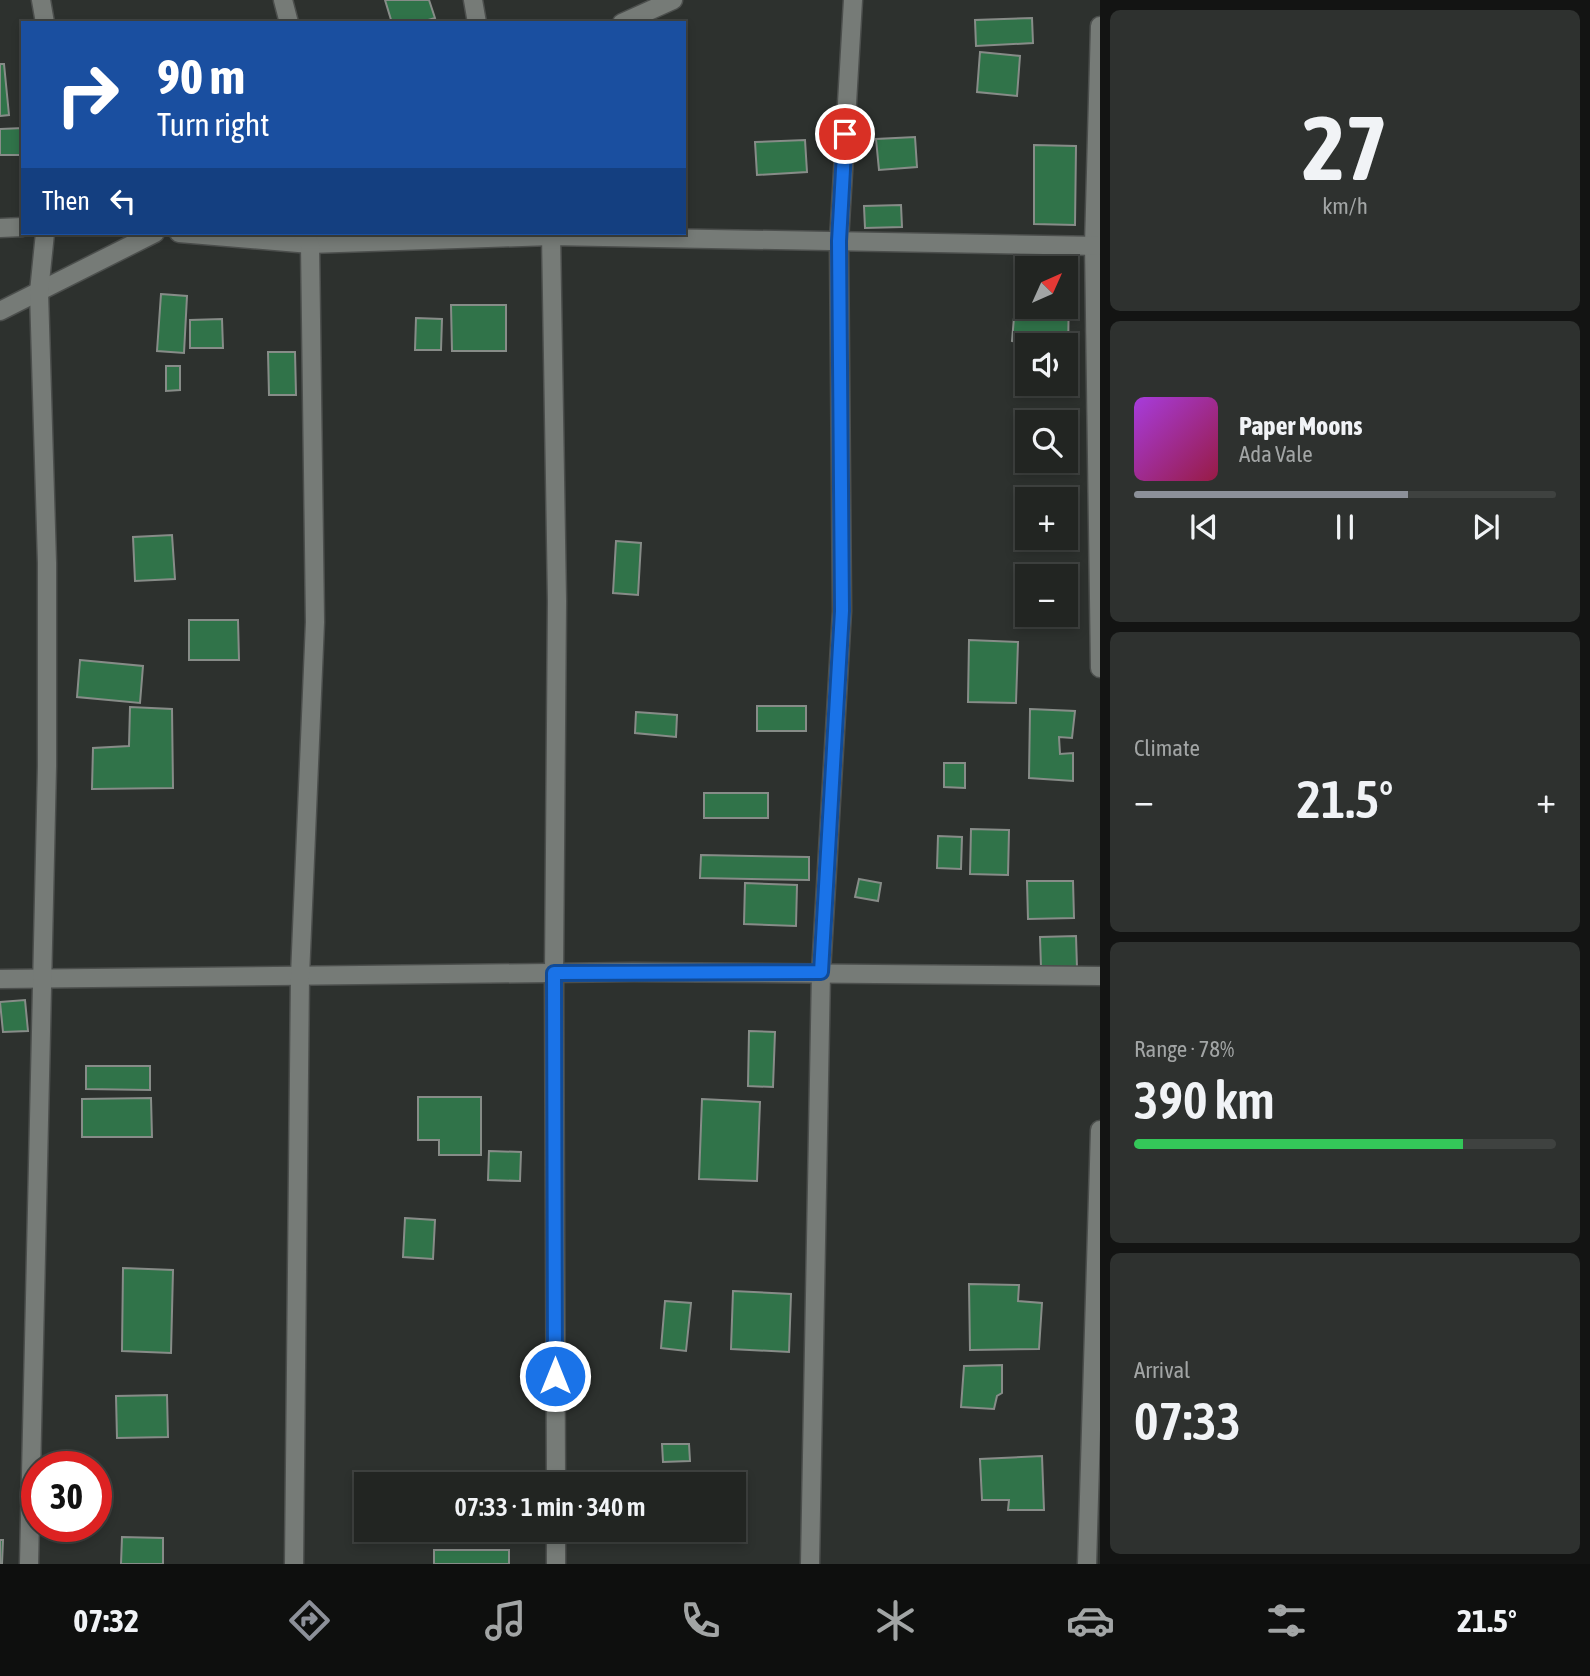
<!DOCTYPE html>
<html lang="en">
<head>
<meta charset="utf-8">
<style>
  body { margin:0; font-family:"Asap Condensed",sans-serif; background:#2e312f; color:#f1f3f6; height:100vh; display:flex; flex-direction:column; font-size:26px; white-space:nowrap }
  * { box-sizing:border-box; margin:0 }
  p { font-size:23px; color:#a2a5a5 }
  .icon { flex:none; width:38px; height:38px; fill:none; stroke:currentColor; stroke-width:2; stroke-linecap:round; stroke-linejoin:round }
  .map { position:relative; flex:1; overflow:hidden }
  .panel { display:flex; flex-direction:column; gap:10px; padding:10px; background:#131413; width:490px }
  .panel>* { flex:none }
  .top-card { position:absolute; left:21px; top:21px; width:665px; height:214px; border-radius:0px; box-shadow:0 4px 10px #0003,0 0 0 2px #3f4240; background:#1a4fa0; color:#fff; overflow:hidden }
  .needle { width:46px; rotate:45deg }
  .tools { position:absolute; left:1015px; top:256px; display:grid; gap:14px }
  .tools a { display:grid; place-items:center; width:63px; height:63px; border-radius:0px; background:#222522; box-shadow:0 4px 10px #0003,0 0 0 2px #3f4240; font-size:35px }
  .speed { position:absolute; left:21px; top:1451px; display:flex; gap:14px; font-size:35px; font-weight:700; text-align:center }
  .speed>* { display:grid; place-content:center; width:91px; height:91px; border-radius:50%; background:#222522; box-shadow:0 4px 10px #0003,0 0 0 2px #3f4240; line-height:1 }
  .speed .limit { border:10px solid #d22; background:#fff; color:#111 }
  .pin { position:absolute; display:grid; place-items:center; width:60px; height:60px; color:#fff; margin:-30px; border:4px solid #fff; border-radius:50%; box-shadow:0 2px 7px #0007 }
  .me { position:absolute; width:77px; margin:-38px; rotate:0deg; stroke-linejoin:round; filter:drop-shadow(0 0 5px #0008) }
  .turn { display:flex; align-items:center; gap:24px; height:147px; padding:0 21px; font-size:32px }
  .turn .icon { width:91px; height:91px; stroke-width:2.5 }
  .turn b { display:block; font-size:49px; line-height:60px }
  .then { display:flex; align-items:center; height:66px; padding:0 21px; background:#0003; gap:14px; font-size:26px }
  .big { font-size:52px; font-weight:600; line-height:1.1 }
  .panel .tile { flex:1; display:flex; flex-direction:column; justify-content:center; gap:10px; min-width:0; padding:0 24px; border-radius:10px; background:#2e312f }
  .panel .dial { align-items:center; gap:0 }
  .dial b { font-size:91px; line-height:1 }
  .song { display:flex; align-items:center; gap:21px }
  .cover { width:84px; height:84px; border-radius:10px; background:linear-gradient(135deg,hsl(280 70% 55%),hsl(340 70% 35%)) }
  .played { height:7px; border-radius:4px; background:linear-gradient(90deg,#8c9099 65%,#3f4240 65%) }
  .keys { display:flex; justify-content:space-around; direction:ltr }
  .heat { display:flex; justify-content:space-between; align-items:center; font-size:38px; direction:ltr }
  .charge { height:10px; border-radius:5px; background:linear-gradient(90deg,#34c759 78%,#3f4240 0) }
  .trip { position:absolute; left:354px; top:1472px; width:392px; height:70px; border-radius:0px; background:#222522; box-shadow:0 4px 10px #0003,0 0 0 2px #3f4240; font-weight:600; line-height:70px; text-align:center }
  .dock { display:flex; height:112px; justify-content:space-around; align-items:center; background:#0e0f0e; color:#a2a5a5 }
  .dock .icon { width:49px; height:49px }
  .dock .current { color:#8c9099 }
  .dock b { font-size:32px; color:#f1f3f6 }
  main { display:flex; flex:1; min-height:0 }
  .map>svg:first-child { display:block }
</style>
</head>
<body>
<main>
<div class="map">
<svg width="1100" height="1564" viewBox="0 0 1100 1564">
  <rect width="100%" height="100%" fill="#2d312e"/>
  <g fill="#307349" stroke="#878c88" stroke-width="2">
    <polygon points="385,0 429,0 435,18 418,23 392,23"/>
    <polygon points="1032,18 1033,43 976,46 975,20"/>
    <polygon points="980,52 1020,56 1017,96 977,92"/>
    <polygon points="0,64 4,64 9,115 0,116"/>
    <polygon points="23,128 23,155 0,155 0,129"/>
    <polygon points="915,137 917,167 879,170 876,139"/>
    <polygon points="805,140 807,172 757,175 755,142"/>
    <polygon points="1034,145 1076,146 1075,225 1034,224"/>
    <polygon points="901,205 902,227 865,228 864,206"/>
    <polygon points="1069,289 1068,353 1066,345 1028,345 1012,341 1016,294 1027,293 1027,306 1066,306 1066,290"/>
    <polygon points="161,294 187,296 184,353 157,351"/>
    <polygon points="451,305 506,305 506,351 452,351"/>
    <polygon points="416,318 442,319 441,350 415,350"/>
    <polygon points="222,319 223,348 190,348 190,320"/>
    <polygon points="268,352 295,352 296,395 269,395"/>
    <polygon points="166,366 180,366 180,390 166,391"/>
    <polygon points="172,535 175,579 135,581 133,537"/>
    <polygon points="616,541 641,543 638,595 613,593"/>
    <polygon points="189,620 238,620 239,660 189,660"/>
    <polygon points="969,640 1018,642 1016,703 968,702"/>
    <polygon points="80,660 143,666 140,703 77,697"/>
    <rect x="757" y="706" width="49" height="25"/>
    <polygon points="130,707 172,709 173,788 92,789 93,748 129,746"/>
    <polygon points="1030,709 1075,711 1072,738 1059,737 1060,754 1073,753 1073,781 1029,778"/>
    <polygon points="636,712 677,715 676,737 635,733"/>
    <polygon points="944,763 965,763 965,788 944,787"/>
    <rect x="704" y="793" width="64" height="25"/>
    <polygon points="971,829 1009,830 1008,875 970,874"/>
    <polygon points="938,836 962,837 961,869 937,868"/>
    <polygon points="701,855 809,857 809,880 700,878"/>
    <polygon points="859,879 881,883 878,901 855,897"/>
    <polygon points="1027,881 1073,881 1074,918 1028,919"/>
    <polygon points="745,883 797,885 796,926 744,924"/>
    <polygon points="1076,936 1077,968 1041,968 1040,937"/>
    <polygon points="25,1000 28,1031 3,1032 0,1002"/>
    <polygon points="749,1031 775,1032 773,1087 748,1086"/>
    <polygon points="86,1066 150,1066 150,1090 86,1089"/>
    <polygon points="418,1097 481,1097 481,1155 439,1155 439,1140 418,1140"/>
    <polygon points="151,1098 152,1137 82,1137 82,1099"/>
    <polygon points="702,1099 760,1102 757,1181 699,1179"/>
    <polygon points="489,1151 521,1152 520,1181 488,1180"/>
    <polygon points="405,1218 435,1220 433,1259 403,1257"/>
    <polygon points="123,1268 173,1270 171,1353 122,1351"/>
    <polygon points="969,1284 1019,1285 1018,1301 1042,1303 1039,1349 970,1350"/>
    <polygon points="733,1291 791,1294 789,1352 731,1349"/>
    <polygon points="665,1301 691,1303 686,1351 661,1348"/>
    <polygon points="1002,1365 1002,1393 997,1396 994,1409 961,1407 964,1366"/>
    <polygon points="167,1395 168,1437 117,1438 116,1396"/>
    <polygon points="662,1444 689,1444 690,1461 663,1462"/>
    <polygon points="1042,1456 1044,1510 1008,1510 1009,1500 982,1500 980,1459"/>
    <polygon points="122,1537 163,1538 163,1564 121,1564"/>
    <polygon points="0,1540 3,1540 2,1564 0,1564"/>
    <rect x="434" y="1550" width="75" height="14"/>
  </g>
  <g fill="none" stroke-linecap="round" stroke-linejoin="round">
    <g stroke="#4c4f4d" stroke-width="21">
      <g id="street">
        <polyline points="41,0 45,23"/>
        <polyline points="283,0 289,23"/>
        <polyline points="473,0 477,23"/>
        <polyline points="622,23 673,0"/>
        <polyline points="1100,26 1094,245 1100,668"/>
        <polyline points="0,228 23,227"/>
        <polyline points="179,233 310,244 551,236 1100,246"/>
        <polyline points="551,233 557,601 554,973 556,1484"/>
        <polyline points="0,311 155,233"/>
        <polyline points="0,979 633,972 1100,976"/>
        <polyline points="556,1530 556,1564"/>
        <polyline points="29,1564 47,766 47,563 39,292 45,233"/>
        <polyline points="294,1564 300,976 315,622 310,244 302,233"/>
        <polyline points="810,1564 821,972 842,611 839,241 853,0"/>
        <polyline points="1087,1564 1100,1130"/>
      </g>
    </g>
    <use href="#street" stroke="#767b77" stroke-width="18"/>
  </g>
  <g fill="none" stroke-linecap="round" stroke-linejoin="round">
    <g stroke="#114b97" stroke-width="18">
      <polyline id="route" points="555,1376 554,973 821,972 842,611 839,241 845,134"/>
    </g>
    <use href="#route" stroke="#1a73e8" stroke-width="12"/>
  </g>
</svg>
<div class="tools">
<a><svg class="needle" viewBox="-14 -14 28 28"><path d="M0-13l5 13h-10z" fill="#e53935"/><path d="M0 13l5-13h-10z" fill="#a2a5a5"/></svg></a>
<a><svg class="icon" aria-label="sound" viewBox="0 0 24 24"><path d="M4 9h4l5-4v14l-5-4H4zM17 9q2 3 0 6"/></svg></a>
<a><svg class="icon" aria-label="search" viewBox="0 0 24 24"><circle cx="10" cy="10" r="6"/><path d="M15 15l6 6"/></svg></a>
<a>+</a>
<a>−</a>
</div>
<div class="speed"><div class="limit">30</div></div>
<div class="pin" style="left:845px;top:134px;background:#d93025"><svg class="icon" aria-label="arrive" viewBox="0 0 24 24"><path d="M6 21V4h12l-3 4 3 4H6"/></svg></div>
<svg class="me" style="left:555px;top:1376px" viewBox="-20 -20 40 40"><circle r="17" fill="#1a73e8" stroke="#fff" stroke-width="3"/><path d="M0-11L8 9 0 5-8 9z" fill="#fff"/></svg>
<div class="trip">07:33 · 1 min · 340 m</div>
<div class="top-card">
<div class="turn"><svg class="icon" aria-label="right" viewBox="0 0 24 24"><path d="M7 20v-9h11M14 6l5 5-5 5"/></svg><div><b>90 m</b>Turn right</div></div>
<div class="then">Then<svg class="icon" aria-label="left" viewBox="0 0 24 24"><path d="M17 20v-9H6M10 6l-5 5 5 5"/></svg></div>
</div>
</div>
<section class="panel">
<div class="tile dial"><b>27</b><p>km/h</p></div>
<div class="tile">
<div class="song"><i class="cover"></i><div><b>Paper Moons</b><p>Ada Vale</p></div></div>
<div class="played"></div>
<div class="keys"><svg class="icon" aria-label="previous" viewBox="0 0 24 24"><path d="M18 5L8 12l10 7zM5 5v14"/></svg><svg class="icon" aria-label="pause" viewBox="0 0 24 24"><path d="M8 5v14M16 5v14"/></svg><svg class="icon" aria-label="next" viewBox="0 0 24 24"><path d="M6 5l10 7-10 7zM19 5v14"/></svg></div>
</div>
<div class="tile"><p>Climate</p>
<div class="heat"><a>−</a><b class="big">21.5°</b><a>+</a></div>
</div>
<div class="tile"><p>Range · 78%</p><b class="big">390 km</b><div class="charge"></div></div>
<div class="tile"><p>Arrival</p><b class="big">07:33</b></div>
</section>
</main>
<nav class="dock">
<b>07:32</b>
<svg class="icon current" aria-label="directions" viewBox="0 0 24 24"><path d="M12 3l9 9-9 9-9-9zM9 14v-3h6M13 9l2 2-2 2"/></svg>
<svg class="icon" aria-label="music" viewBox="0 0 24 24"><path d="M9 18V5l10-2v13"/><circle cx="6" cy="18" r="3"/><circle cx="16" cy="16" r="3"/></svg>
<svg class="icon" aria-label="phone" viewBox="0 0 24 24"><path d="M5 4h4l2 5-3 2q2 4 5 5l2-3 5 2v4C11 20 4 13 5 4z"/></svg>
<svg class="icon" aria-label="climate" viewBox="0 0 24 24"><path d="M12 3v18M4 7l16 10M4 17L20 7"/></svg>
<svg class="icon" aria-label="car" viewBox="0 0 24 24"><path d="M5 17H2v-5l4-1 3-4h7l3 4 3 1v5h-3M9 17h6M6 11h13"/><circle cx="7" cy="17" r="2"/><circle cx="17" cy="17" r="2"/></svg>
<svg class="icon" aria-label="filters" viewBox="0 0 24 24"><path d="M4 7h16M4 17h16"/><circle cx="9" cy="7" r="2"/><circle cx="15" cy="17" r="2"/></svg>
<b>21.5°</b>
</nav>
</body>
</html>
